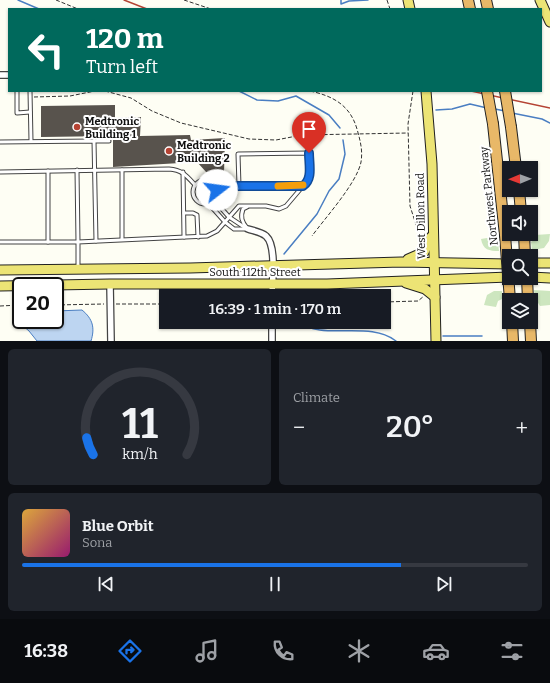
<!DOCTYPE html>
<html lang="en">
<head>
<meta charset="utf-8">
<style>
  body { margin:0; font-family:Bitter,serif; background:#20242c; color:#f1f3f6; height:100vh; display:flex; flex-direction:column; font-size:15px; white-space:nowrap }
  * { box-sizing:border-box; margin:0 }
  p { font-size:13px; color:#9ea1a6 }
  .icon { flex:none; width:22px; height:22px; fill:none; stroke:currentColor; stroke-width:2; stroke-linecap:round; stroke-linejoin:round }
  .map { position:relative; height:341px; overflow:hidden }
  .side { display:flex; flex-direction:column; gap:8px; padding:8px; background:#0d0f14; flex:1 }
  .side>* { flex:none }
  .banner { position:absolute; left:8px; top:8px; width:534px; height:84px; border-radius:0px; box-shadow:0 1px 3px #0004; background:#00695c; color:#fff; overflow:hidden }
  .needle { width:26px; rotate:269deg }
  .buttons { position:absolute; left:502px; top:161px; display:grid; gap:8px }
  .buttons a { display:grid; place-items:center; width:36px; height:36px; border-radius:0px; background:#171b24; box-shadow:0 1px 3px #0004; font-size:20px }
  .speed { position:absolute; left:12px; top:277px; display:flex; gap:8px; font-size:20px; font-weight:700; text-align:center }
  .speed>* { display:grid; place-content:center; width:52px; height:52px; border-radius:50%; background:#171b24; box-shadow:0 1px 3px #0004; line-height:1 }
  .speed .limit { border:2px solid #111; border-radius:6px; background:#fff; color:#111 }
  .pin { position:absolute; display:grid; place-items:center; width:34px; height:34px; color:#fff; margin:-41px -17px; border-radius:50% 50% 50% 0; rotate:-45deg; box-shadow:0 0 4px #0007 }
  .pin .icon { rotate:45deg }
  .me { position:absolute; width:44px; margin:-22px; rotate:75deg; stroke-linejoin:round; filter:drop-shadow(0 0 3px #0008) }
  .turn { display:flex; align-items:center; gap:14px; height:84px; padding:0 12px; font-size:18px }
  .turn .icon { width:52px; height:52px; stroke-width:2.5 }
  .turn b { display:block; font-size:28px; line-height:34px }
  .big { font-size:30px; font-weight:600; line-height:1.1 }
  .side .widget { flex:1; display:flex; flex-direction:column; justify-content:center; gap:6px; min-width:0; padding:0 14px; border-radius:6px; background:#20242c }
  .side .dial { align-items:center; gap:0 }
  .dial svg { height:104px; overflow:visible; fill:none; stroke:#363941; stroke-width:7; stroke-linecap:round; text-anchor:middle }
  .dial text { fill:#f1f3f6; stroke:none }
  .song { display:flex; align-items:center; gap:12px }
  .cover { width:48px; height:48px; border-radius:6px; background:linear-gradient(135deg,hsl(40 70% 55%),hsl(320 70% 35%)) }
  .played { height:4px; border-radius:2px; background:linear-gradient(90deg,#1a73e8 75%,#363941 75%) }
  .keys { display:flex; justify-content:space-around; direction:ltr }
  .heat { display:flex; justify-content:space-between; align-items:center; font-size:22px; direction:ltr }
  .side .tiles { flex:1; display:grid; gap:8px; grid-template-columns:1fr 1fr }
  .widget:last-child { grid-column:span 2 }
  .trip { position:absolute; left:159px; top:289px; width:232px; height:40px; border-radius:0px; background:#171b24; box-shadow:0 1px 3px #0004; font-weight:600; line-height:40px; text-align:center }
  .menu { display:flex; height:64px; justify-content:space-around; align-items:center; background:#090b0e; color:#9ea1a6 }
  .menu .icon { width:28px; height:28px }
  .menu .selected { color:#1a73e8 }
  .menu b { font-size:18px; color:#f1f3f6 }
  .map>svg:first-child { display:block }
</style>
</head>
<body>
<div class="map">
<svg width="550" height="341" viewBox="0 0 550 341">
  <rect width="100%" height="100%" fill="#fefef4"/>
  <g fill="#cde6bf">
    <polygon points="550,234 549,241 544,248 532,250 531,242 534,240 535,235"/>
    <path d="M493,237L498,243L499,251C489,251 483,250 481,239Z"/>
    <polygon points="534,290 550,291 550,305 540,306 535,298"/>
    <polygon points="494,291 502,291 502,299 498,301 496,307 484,305 487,295"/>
  </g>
  <path fill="#bdd5f1" stroke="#4a7ec2" d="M82,310C93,319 95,328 91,341H37L29,331L15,319L14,313L21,312V320H55V311Z"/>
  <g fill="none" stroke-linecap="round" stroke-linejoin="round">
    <g stroke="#4a7ec2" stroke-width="1.5">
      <polyline points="18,0 39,9"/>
      <polyline points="341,0 341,4 349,1 368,0"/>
      <polyline points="239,91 257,100 278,101 296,96 329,115 340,128"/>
      <polyline points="495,109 505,111"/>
      <polyline points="436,110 452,109 470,104 487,108"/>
      <polyline points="512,113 542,119 550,123"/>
      <polyline points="284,254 317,214 329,191 339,179 345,154 343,140"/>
      <polyline points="284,291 285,296"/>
      <path d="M298,322C324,341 369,320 396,341"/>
      <polyline points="443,336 482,336"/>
    </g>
  </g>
  <polygon fill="#58534d" points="115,105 115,118 141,117 140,136 190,135 191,140 225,138 224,173 207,173 197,162 113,167 113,136 41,137 41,106"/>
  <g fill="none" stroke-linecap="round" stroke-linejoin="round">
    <g stroke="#434343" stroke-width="5">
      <g id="service">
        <polyline points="17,91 17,113 30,112"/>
        <polyline points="30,91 31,141"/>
        <polyline points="94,141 109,141"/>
        <polyline points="0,142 94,141 96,241"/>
        <path d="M309,153C309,165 313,179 303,186H239L238,154Z"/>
        <polyline points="122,170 122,239"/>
        <polyline points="48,171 48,242"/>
        <path d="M0,172L169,169C182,170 186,175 195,185"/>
        <polyline points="183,172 184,237"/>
        <circle cx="205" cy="192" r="12"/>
        <polyline points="216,186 239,186"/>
        <polyline points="214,200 229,217 247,229"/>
        <polyline points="209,204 225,222 234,229 248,229"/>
        <path d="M247,207L243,209C240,217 242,222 247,228"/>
        <polyline points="184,213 193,213 197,215 198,237"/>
        <polyline points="0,242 78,242 77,170"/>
        <polyline points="78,268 78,242 207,236 217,231 239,206 266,206 279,209 286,206 303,186"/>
      </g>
    </g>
    <g stroke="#434343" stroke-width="8">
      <g id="minor">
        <polyline points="0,75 9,75"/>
        <path d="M248,229C254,231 261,232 266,236C277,246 272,282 272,296"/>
        <polyline points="110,284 111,341"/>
        <polyline points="272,322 272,341"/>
      </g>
    </g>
    <g stroke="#212121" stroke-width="11">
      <g id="primary">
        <polyline points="408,0 410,9"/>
        <polyline points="540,0 550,22"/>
        <polyline points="426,91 432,164 436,341"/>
        <polyline points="408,259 424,252 431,237"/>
        <polyline points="531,263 550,263"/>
        <polyline points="0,270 190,268 401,262 509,264"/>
        <polyline points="531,277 550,278"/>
        <polyline points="406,283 425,289 435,297"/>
        <polyline points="0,286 110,284 327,284 509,277"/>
      </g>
    </g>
    <g stroke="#212121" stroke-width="12">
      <g id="motorway">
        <polyline points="468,0 470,9"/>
        <polyline points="486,0 488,9"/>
        <polyline points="493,124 505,235"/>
        <polyline points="511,127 516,168"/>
        <polyline points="519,190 521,212"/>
        <polyline points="524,234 525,256"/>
        <polyline points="527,278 528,300"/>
        <polyline points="512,322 513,341"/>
        <polyline points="530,322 531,341"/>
      </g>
    </g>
    <g stroke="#323232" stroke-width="1" stroke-dasharray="4 2" stroke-linecap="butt">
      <polyline points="56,0 78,9"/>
      <polyline points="184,0 211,9"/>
      <polyline points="387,0 390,9"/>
      <polyline points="237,9 257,9"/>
      <polyline points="105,91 131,98 152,111 181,123 249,139 276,140 302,135 408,133"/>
      <path d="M310,91C333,96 350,105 357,129C360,140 363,150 361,162C357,183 325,218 312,236"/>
      <polyline points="413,91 408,124 410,206 421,240"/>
      <polyline points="34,97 70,96 95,91"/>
      <polyline points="384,302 418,301 424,296"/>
      <polyline points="116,304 166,304"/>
      <polyline points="55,305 104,304"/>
      <polyline points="0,306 21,305"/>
    </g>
    <use href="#service" stroke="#fff" stroke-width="3"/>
    <use href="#minor" stroke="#fff" stroke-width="5.5"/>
    <use href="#primary" stroke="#ece475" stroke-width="9"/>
    <use href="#motorway" stroke="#e8b868" stroke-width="10"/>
    <g stroke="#b54333" stroke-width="1.5">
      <polyline points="124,0 147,9"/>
      <polyline points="471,91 550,108"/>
    </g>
    <g stroke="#212121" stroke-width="12" stroke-linecap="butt">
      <g id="motorway-bridge">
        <polyline points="487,91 493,124"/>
        <polyline points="505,91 511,127"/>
        <polyline points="505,235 510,300"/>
      </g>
    </g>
    <use href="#motorway-bridge" stroke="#e8b868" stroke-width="10"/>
  </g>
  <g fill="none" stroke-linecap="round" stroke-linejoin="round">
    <g stroke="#114b97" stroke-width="10">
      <path id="route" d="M217,190L216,186H303C313,179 309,165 309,153"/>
    </g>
    <use href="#route" stroke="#1a73e8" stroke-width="7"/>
    <polyline stroke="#f59e0b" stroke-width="7" points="278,186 303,185"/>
  </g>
  <g fill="#b54333" stroke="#fff" stroke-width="1.5">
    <circle cx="77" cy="127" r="4"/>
    <circle cx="169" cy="151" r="4"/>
  </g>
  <g text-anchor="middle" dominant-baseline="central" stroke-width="4" stroke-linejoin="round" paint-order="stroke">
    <g font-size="11" font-weight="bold" fill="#101010" stroke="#fff" text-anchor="start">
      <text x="85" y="121">Medtronic<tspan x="85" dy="13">Building 1</tspan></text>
      <text x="177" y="145">Medtronic<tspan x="177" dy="13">Building 2</tspan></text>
    </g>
    <g font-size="11" fill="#101010" stroke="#fff">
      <text transform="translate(489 196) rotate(-96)">Northwest Parkway</text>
      <text transform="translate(421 216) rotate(-91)">West Dillon Road</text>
      <text x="255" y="272">South 112th Street</text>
    </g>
  </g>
</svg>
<div class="buttons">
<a><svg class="needle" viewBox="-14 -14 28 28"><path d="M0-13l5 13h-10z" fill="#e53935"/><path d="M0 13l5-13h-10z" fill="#9ea1a6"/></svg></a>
<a><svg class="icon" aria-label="sound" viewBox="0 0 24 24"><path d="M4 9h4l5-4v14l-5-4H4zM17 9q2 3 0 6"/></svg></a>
<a><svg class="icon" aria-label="search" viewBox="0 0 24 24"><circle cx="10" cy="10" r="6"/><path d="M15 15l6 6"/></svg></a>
<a><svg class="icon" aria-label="layers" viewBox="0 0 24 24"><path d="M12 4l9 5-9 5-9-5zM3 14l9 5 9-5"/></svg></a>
</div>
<div class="speed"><div class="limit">20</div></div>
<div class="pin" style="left:309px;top:153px;background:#d93025"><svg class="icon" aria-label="arrive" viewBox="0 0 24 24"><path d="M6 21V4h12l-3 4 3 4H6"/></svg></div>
<svg class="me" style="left:217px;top:190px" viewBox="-20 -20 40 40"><circle r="19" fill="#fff"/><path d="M0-13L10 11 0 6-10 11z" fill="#1a73e8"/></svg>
<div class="trip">16:39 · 1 min · 170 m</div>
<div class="banner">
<div class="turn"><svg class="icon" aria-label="left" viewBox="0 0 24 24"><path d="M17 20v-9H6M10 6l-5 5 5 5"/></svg><div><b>120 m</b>Turn left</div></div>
</div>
</div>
<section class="side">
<div class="tiles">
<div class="widget dial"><svg viewBox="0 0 100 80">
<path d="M14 69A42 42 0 1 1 86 69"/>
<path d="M14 69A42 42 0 0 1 9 56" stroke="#1a73e8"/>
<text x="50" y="56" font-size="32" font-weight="700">11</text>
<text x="50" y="72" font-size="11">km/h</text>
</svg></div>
<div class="widget"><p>Climate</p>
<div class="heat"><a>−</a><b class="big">20°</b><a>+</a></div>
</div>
<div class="widget">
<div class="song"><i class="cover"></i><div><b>Blue Orbit</b><p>Sona</p></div></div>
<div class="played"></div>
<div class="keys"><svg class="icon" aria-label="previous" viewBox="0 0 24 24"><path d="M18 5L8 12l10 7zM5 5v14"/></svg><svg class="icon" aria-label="pause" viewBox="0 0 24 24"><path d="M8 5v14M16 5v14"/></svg><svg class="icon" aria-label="next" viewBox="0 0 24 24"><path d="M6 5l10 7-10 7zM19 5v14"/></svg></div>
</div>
</div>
</section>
<nav class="menu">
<b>16:38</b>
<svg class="icon selected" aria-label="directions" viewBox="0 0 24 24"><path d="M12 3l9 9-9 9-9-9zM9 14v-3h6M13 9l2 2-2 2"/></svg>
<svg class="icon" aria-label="music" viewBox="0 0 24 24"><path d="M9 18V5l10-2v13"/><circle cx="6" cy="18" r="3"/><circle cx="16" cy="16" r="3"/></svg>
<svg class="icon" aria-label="phone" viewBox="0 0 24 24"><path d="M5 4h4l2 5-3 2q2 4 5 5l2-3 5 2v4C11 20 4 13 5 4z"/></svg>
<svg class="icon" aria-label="climate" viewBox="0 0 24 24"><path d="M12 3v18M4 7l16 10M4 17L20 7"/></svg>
<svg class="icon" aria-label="car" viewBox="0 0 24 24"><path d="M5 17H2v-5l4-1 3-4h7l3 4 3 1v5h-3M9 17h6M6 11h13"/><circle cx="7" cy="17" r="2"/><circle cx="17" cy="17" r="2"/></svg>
<svg class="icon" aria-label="filters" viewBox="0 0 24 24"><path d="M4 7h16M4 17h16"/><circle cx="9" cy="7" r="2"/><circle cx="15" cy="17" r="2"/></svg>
</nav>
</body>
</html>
